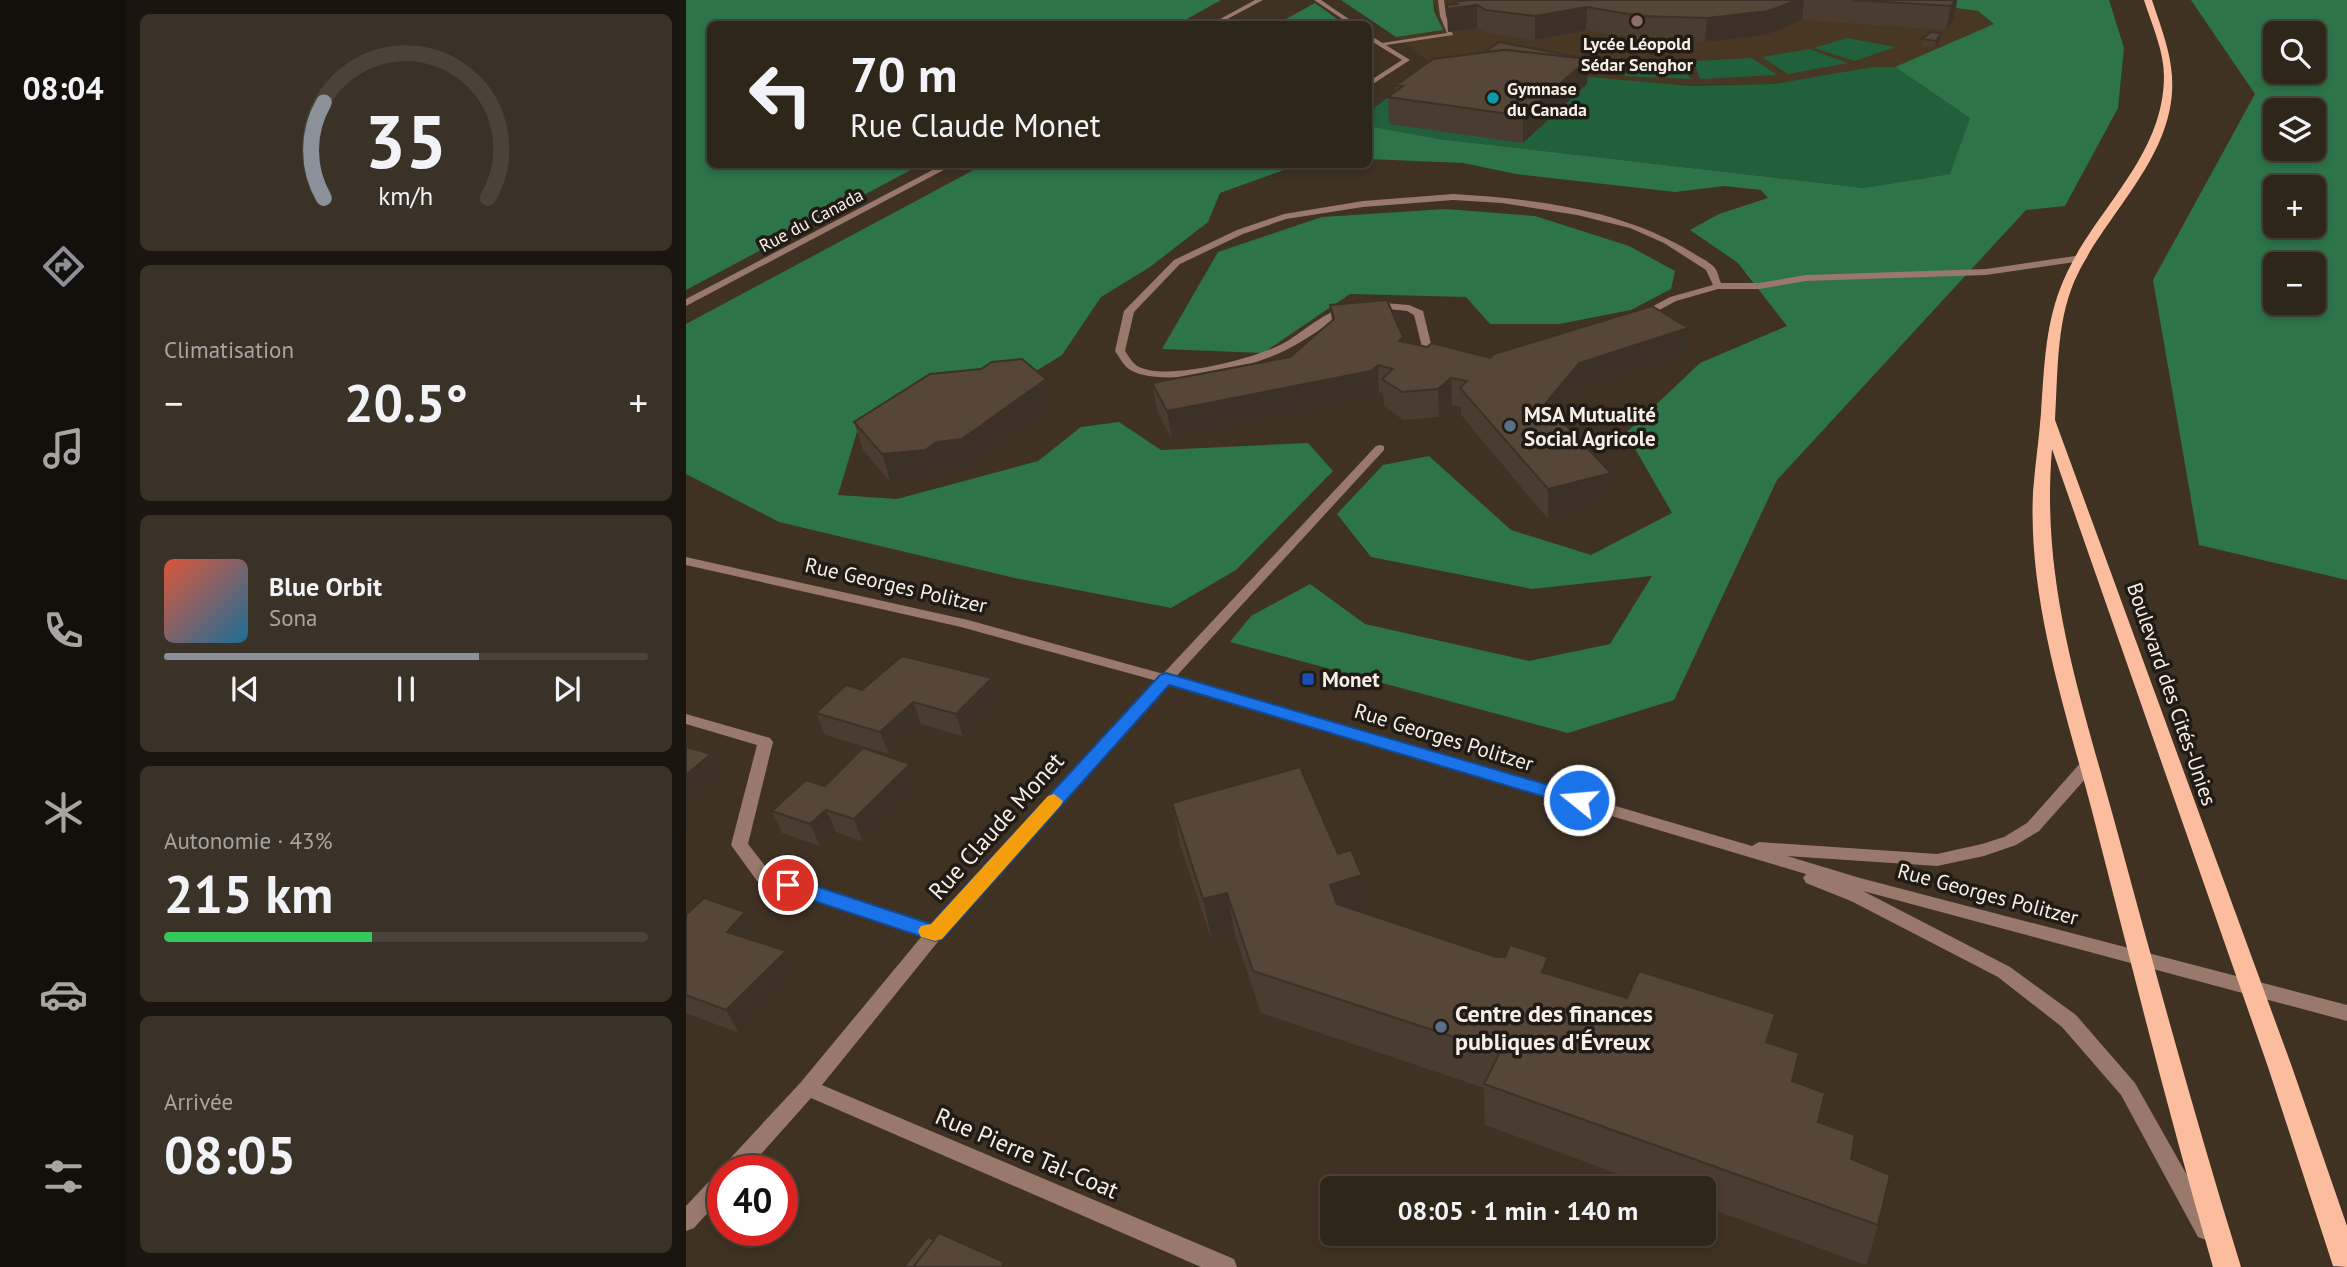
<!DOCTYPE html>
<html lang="fr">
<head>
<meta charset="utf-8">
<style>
  body { margin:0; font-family:"PT Sans",sans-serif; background:#3b3227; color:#f1f3f6; height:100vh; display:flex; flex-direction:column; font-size:26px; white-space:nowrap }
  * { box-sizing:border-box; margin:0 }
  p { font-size:23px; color:#a7a5a2 }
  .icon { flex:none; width:38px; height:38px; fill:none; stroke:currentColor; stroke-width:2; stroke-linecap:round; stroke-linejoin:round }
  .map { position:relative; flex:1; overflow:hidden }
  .panel { display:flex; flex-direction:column; gap:14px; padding:14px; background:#1a150e; width:560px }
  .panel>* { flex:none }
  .guide { position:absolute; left:21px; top:21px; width:665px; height:147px; border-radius:10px; box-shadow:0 4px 10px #0003,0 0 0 2px #4a4339; background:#2f261a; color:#f1f3f6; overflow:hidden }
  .tools { position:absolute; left:1577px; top:21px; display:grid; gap:14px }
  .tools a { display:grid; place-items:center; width:63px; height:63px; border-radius:10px; background:#2f261a; box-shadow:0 4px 10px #0003,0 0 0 2px #4a4339; font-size:35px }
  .speed { position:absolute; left:21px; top:1155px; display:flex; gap:14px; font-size:35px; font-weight:700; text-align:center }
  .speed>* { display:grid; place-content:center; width:91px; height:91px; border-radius:50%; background:#2f261a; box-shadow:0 4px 10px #0003,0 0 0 2px #4a4339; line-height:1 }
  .speed .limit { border:10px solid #d22; background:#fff; color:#111 }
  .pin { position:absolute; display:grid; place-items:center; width:60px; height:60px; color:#fff; margin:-30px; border:4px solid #fff; border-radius:50%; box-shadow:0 2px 7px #0007 }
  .me { position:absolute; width:77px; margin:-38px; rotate:287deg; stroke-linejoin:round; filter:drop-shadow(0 0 5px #0008) }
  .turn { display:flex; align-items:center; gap:24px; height:147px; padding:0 28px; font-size:32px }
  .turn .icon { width:91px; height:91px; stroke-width:2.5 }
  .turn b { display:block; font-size:49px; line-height:60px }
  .big { font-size:52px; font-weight:700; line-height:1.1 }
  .panel .widget { flex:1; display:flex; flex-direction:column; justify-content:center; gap:10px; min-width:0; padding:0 24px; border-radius:10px; background:#3b3227 }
  .panel .dial { align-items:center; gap:0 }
  .dial svg { height:182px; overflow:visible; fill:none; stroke:#4a4339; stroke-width:7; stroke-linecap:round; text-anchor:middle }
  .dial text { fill:#f1f3f6; stroke:none }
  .song { display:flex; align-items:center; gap:21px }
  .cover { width:84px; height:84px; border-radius:10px; background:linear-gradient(135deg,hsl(10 70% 55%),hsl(200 70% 35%)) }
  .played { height:7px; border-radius:4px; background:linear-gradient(90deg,#8c9099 65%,#4a4339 65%) }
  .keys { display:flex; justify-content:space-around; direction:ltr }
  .heat { display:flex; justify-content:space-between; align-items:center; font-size:38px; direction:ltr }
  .charge { height:10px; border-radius:5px; background:linear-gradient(90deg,#34c759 43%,#4a4339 0) }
  .trip { position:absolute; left:634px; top:1176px; width:396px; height:70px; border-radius:10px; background:#2f261a; box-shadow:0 4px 10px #0003,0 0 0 2px #4a4339; font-weight:700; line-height:70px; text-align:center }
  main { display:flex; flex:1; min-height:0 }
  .menu { display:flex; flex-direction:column; width:126px; justify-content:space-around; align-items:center; background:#130f0a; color:#a7a5a2 }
  .menu .icon { width:49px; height:49px }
  .menu .selected { color:#8c9099 }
  .menu b { font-size:32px; color:#f1f3f6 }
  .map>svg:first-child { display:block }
</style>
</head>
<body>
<main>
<nav class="menu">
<b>08:04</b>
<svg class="icon selected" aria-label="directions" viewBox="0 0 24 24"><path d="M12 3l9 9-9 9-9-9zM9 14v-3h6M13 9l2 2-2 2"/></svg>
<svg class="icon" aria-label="music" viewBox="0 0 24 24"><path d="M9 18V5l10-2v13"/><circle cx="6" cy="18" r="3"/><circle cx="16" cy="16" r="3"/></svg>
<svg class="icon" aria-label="phone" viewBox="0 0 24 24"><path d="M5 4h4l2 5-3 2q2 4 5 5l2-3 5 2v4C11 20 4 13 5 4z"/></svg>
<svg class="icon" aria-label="climate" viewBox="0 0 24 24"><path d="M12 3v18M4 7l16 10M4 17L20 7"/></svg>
<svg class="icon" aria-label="car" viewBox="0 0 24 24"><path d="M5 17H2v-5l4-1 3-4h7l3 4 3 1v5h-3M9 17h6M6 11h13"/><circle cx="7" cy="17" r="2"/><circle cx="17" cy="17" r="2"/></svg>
<svg class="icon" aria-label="filters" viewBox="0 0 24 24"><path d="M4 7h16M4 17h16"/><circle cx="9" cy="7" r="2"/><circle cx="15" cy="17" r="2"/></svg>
</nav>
<section class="panel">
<div class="widget dial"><svg viewBox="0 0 100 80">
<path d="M14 69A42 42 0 1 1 86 69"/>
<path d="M14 69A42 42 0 0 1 14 27" stroke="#8c9099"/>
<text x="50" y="56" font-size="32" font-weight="700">35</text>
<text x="50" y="72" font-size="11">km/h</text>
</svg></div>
<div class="widget"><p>Climatisation</p>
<div class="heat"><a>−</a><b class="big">20.5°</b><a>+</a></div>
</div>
<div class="widget">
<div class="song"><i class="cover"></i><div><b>Blue Orbit</b><p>Sona</p></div></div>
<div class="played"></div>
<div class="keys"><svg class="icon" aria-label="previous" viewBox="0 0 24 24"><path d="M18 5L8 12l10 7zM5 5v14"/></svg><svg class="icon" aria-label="pause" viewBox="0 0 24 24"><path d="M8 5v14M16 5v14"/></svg><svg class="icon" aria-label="next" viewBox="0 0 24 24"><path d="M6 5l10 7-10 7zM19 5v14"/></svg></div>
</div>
<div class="widget"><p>Autonomie · 43%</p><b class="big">215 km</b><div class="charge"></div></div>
<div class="widget"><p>Arrivée</p><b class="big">08:05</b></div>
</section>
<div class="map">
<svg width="1661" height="1267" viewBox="0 0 1661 1267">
  <rect width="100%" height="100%" fill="#3f3223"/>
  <polygon fill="#483722" points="747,0 1211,0 1292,11 1309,25 1209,67 1187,67 1088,84 960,84 745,63 710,37 757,30"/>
  <g fill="#20613b">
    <polygon points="1161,38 1209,47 1169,61 1128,48"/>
    <polygon points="1123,49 1162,63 1102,74 1076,57"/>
    <polygon points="1066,58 1091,75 1014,79 1008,61"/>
    <polygon points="949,59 998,61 1004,79 938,76"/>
    <polygon points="769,65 1005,86 1088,84 1187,67 1209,67 1284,118 1265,174 1178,188 753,139 683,126 683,112 730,76"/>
  </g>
  <g fill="#2d7449" fill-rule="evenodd">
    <polygon points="0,0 535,0 492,24 24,24 24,164 234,165 0,290"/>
    <polygon points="655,0 747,0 748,11 757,30 710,37"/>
    <polygon points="1211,0 1423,0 1438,48 1432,108 1379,206 1340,210 1091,480 988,700 882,733 544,642 565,616 624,584 679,624 843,661 924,644 966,576 846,589 685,557 651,514 697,465 743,456 825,530 905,555 986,513 940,433 1014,363 1101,326 1052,263 1004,230 1033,214 1082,198 1075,190 1038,186 989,192 830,174 777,163 683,159 683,126 753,139 1178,188 1264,174 1284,118 1209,67 1308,24 1292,11"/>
    <path d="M1505,0H1661V580L1513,545L1467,280L1569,94ZM1628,33V72H1589V33ZM1628,110V149H1589V110ZM1628,187V226H1589V187ZM1628,264V303H1589V264Z"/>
    <polygon points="629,3 658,24 591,24"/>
    <polygon points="297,165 612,165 534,193 522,222 464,267 415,297 376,355 350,371 174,422 152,495 211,499 352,461 395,427 433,422 475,450 622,443 647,471 550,570 485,608 329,578 93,522 0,474 0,324"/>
    <polygon points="759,209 849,216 943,246 989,271 985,289 945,310 873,324 804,324 780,297 664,294 577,353 476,349 532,252 636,217"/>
  </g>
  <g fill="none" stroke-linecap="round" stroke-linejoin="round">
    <g fill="#98796b" fill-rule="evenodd">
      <polygon points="752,0 758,0 760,16 767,35 694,46 696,43 761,33 754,16"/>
      <path d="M767,194C849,199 936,209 1007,253C1013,257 1024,262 1029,268C1032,272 1033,279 1035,283H1073L1120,275L1300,269L1396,255L1401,258L1396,261L1300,275L1120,281L1073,289H1032L990,301L953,321L948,318L949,316L984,297L1027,285L1020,270L978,243L944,228L891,215L816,203L767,200L677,207L600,219L557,234L494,264L448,312L439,351C443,357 447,364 453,367C483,381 567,359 596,344C616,334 644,305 666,308V312L657,314C637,327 619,341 598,351C563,368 482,388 446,371C438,367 434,358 429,351L438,311L488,260L551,230L598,214L677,201Z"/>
      <polygon points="686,302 723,305 737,311 745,344 762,354 762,358 754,358 736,347 728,315 721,311 683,307 683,303"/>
      <polygon points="694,445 698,446 698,450 485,682 475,682 473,679 475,676 690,446"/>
    </g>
    <g fill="#98796b" fill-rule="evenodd">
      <polygon points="569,0 577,0 532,24 525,24"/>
      <polygon points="628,0 635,0 670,24 664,24"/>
      <polygon points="682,34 724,60 682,87 682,82 716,60 682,39"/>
      <polygon points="258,164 269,164 0,306 0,299"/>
      <polygon points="480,674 487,679 485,682 255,938 136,1085 548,1259 551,1267 515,1267 125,1098 60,1171 37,1171 37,1196 8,1228 0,1231 0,1206 30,1174 36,1172 39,1164 115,1082 236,936 71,881 45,845 71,745 0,724 0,714 84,738 87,742 62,844 83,871 246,925 475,676"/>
    </g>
    <polygon fill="#98796b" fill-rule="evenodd" points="0,557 282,620 485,676 1066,846 1073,842 1251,854 1296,844 1318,837 1341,823 1397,760 1409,760 1411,764 1409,768 1353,831 1330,845 1298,856 1251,866 1101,856 1174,878 1661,1005 1661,1021 1177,891 1324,967 1390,1015 1449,1083 1528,1223 1531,1230 1528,1237 1520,1240 1512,1237 1435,1095 1376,1027 1312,977 1165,901 1120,883 1117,878 1120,874 475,682 275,627 0,565"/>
    <path fill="#fcbd9f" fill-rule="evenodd" d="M1458,0H1466C1473,22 1482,44 1485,67C1497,152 1419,211 1388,282C1370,325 1372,374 1369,420L1606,1067L1661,1226V1267L1647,1266L1582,1067L1366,449C1354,588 1398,707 1433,838C1472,982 1511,1125 1555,1267H1527C1483,1116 1445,963 1406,811C1379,708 1342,601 1347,492C1349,466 1353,439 1355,413C1358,371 1359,328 1374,289C1402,214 1477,162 1478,77C1478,51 1466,25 1458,0Z"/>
  </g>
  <g fill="#4a3c30">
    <polygon points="781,0 1271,0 1268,20 1260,30 1116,20 1079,35 1019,42 953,39 900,30 849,40 800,33 791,28 762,32 761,5 768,4 768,2"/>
    <polygon points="1255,33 1254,40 1249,47 1235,46 1236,39"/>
    <polygon points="902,59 901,84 837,143 703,124 702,97 709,92 709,86"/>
    <polygon points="644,305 717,342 741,347 804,358 1000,354 892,390 871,416 925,473 923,502 862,519 775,415 775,407 766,405 753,417 717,420 698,406 697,393 693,392 687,398 486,439 471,411 466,383 604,357 646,321"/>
    <polygon points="360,379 367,407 284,468 259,471 248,478 205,483 177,450 168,422"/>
    <polygon points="306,678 312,700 277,736 235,724 203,754 139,735 130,713 176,690"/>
    <polygon points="224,764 232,786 177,842 150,832 134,846 96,833 86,811 139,786"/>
    <polygon points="486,803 652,854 680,913 810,957 862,957 861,973 941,998 1089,1014 1084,1043 1133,1122 1165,1159 1192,1225 1180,1265 1017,1206 1017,1188 970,1188 799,1125 798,1088 575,1013 549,935 526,941 494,845"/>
    <polygon points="59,912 70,935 66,940 100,951 111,974 53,1033 0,1013 0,915"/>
  </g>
  <g fill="#3c3127">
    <polygon points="1111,0 1118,0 1116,20 1079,35 1019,42 1021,18"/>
    <polygon points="1270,0 1271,0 1268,20 1260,30 1265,6"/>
    <polygon points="791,5 791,28 762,32 761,9"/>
    <polygon points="901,7 900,30 849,40 849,16"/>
    <polygon points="1255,33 1254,40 1249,47 1250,41"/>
    <polygon points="902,59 901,84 837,143 837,116"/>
    <polygon points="1002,328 1000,354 892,390 859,431 859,404 893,363"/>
    <polygon points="692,365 693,392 687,398 486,439 481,411"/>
    <polygon points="765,378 766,405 753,417 752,389"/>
    <polygon points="360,379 367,407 284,468 259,471 248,478 205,483 196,454 251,442"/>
    <polygon points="925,473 923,502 862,519 862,489"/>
    <polygon points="306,678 312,700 277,736 270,714"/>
    <polygon points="227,702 235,724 203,754 194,732"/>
    <polygon points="25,754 36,777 1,806 8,820 0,827 0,775"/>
    <polygon points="224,764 232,786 177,842 168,819"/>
    <polygon points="140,810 150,832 134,846 124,824"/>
    <polygon points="676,875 680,917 649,926 644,885"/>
    <polygon points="541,893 549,935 526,941 517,899"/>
    <polygon points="59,912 70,935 53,955 41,932"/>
    <polygon points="100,951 111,974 53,1033 40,1010"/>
    <polygon points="862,957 861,999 856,972"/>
    <polygon points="1089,1014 1082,1055 1080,1042"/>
  </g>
  <g fill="#564638" stroke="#3c3127" stroke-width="2">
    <polygon points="781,0 1111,0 1082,11 1021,18 954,16 901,7 849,16 800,10 791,5 761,9 761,5 771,4 768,2"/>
    <polygon points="1167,0 1270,0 1265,6"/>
    <polygon points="1245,32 1255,33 1250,41 1236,39"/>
    <polygon points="813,42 901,59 819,50 799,52"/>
    <polygon points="819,50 902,59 837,116 702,97 717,86 709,86 747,59"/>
    <polygon points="701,300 717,337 713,341 741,347 746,343 804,358 808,354 966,306 1002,328 893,363 859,404 925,473 862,489 774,388 781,381 765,378 752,389 716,392 696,379 707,369 692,365 685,371 481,411 466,383 604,357 648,319 644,305"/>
    <polygon points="336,359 360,379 276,439 251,442 239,450 196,454 168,422 244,374 295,369 306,362"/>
    <polygon points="216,656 306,678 270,714 227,702 194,732 130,713 160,685 176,690"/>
    <polygon points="0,747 25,754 0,775"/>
    <polygon points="177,748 224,764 168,819 140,810 124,824 86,811 120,780 139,786"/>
    <polygon points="614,767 652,854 665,850 676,875 644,885 651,904 810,957 819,957 824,945 862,957 856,972 941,998 953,971 1089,1014 1080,1042 1113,1053 1106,1081 1139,1093 1132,1122 1169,1135 1165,1159 1204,1175 1192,1225 798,1084 814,1052 567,971 541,893 517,899 486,803"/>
    <polygon points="18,898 59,912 41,932 100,951 40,1010 0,995 0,915"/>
    <polygon points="253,1233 318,1262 315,1267 227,1267"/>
    <polygon points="242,1237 248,1240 227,1267 218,1267"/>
  </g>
  <polygon fill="#1a73e8" stroke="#114b97" stroke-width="2" points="480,673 900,796 902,800 893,807 483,685 256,939 249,941 95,890 92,885 95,879 102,877 245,924 474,675"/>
  <polygon fill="#f59e0b" points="368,794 377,801 375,805 256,939 249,941 235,937 232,931 235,926 245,924 362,796"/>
  <circle fill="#8d6e63" stroke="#211b15" stroke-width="2.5" cx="951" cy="21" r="7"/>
  <circle fill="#0f9aa8" stroke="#211b15" stroke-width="2.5" cx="807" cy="98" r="7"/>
  <g fill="#5c6f8a" stroke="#211b15" stroke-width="2.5">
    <circle cx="824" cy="426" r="7"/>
    <circle cx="755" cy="1027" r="7"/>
  </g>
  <rect fill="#1a4fb4" stroke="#211b15" stroke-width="2.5" x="615" y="672" width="14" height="14" rx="3.5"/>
  <g text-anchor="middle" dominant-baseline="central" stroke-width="7" stroke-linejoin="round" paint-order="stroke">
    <g font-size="18" font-weight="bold" fill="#f7eee5" stroke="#211b15">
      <text x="951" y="43">Lycée Léopold<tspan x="951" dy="21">Sédar Senghor</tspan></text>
      <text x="821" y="88" text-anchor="start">Gymnase<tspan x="821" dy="21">du Canada</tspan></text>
    </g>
    <g font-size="18" fill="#f7eee5" stroke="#211b15">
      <text transform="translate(125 220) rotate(-28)">Rue du Canada</text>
    </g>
    <g font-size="21" font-weight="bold" fill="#f7eee5" stroke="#211b15" text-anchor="start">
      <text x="838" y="414">MSA Mutualité<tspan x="838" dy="24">Social Agricole</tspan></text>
      <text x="636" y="679">Monet</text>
    </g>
    <g font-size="21" fill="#f7eee5" stroke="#211b15">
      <text transform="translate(210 585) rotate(13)">Rue Georges Politzer</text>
      <text transform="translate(1486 694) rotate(71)">Boulevard des Cités-Unies</text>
      <text transform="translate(758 737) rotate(17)">Rue Georges Politzer</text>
      <text transform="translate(1302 894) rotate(15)">Rue Georges Politzer</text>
    </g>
    <g font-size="24" fill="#f7eee5" stroke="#211b15">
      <text transform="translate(310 826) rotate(-48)">Rue Claude Monet</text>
      <text transform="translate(341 1153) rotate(23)">Rue Pierre Tal-Coat</text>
    </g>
    <g font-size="24" font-weight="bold" fill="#f7eee5" stroke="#211b15" text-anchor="start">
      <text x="769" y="1013">Centre des finances<tspan x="769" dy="28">publiques d'Évreux</tspan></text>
    </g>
  </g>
</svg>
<div class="tools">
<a><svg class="icon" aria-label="search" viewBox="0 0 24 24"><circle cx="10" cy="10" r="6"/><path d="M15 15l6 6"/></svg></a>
<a><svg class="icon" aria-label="layers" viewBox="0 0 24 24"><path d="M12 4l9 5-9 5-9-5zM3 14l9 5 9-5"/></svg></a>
<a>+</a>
<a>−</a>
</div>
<div class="speed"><div class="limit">40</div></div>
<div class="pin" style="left:102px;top:885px;background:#d93025"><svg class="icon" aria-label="arrive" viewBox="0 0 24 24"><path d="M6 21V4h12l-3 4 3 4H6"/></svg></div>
<svg class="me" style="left:893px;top:800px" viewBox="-20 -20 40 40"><circle r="17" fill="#1a73e8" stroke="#fff" stroke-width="3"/><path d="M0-11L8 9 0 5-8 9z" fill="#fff"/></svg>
<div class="trip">08:05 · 1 min · 140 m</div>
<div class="guide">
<div class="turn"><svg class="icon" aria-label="left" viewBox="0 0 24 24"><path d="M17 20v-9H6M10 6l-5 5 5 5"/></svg><div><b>70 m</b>Rue Claude Monet</div></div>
</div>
</div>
</main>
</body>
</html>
